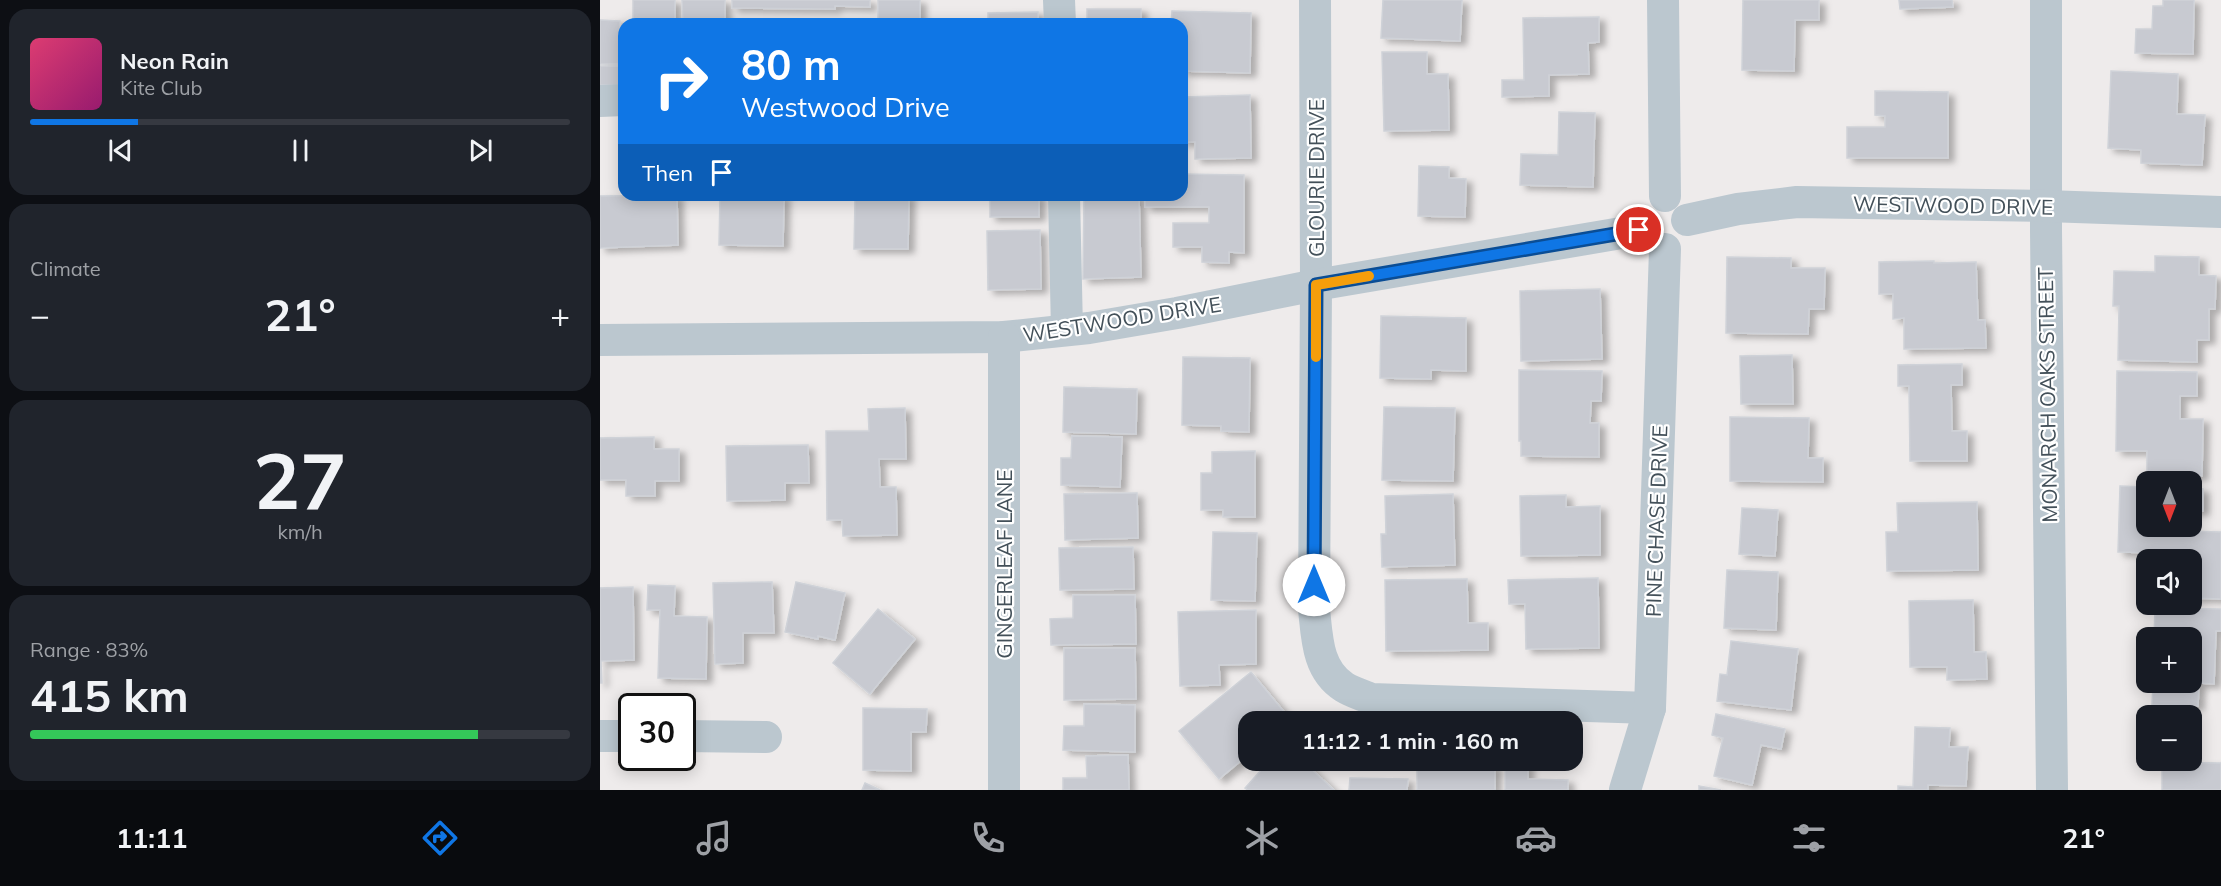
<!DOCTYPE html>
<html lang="en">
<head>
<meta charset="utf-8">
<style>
  body { margin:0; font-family:Mulish,sans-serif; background:#20242c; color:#f1f3f6; height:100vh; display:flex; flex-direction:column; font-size:22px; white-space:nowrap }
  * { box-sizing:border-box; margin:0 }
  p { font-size:20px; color:#9ea1a6 }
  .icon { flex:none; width:33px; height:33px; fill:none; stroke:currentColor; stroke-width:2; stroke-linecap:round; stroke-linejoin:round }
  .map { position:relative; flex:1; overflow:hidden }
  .panel { display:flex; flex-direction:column; gap:9px; padding:9px; background:#0d0f14; width:600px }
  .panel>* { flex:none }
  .top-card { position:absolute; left:18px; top:18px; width:570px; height:183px; border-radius:18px; box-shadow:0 3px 15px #0003; background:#0f76e5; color:#fff; overflow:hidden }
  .needle { width:39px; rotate:180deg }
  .fabs { position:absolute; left:1536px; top:471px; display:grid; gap:12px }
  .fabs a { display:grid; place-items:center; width:66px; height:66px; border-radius:12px; background:#171b24; box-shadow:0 3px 15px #0003; font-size:30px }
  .speed { position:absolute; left:18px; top:693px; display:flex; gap:12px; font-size:30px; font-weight:700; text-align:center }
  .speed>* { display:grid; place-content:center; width:78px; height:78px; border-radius:50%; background:#171b24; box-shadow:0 3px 15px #0003; line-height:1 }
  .speed .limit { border:3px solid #111; border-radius:9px; background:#fff; color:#111 }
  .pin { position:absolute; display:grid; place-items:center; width:51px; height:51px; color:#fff; margin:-26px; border:3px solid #fff; border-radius:50%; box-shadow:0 2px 6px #0007 }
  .me { position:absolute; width:66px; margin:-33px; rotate:0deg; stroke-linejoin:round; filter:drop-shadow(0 0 4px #0008) }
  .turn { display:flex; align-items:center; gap:21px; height:126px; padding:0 24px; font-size:27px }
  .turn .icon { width:78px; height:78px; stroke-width:2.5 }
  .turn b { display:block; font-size:42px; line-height:51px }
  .then { display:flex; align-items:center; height:57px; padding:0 24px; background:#0003; gap:12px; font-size:22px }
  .big { font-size:45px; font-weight:700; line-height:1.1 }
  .panel .tile { flex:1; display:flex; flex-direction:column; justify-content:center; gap:9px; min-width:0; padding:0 21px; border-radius:18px; background:#20242c }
  .panel .dial { align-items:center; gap:0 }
  .dial b { font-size:78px; line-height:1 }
  .song { display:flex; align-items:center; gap:18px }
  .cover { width:72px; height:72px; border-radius:9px; background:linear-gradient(135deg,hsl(340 70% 55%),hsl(320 70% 35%)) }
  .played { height:6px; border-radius:3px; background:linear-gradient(90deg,#0f76e5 20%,#363941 20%) }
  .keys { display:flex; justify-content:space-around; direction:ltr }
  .heat { display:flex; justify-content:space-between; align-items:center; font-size:33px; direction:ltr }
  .charge { height:9px; border-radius:4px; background:linear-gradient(90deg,#34c759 83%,#363941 0) }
  .trip { position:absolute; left:638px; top:711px; width:345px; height:60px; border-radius:18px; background:#171b24; box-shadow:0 3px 15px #0003; font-weight:700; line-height:60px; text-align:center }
  .tabs { display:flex; height:96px; justify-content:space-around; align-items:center; background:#090b0e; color:#9ea1a6 }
  .tabs .icon { width:42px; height:42px }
  .tabs .on { color:#0f76e5 }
  .tabs b { font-size:27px; color:#f1f3f6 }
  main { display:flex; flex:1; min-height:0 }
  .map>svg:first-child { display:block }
</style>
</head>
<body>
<main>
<section class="panel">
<div class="tile">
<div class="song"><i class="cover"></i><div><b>Neon Rain</b><p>Kite Club</p></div></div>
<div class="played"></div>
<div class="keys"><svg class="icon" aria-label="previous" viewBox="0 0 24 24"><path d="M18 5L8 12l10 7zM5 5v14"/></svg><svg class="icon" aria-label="pause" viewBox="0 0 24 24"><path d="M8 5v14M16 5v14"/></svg><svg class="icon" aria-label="next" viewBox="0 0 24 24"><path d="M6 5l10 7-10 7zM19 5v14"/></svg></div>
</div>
<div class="tile"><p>Climate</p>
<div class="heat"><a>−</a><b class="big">21°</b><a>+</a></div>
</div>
<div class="tile dial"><b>27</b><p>km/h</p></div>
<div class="tile"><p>Range · 83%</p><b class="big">415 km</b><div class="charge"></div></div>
</section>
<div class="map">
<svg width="1621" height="790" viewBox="0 0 1621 790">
  <defs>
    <filter id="shadow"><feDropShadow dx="6" dy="4" stdDeviation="3" flood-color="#0004"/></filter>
  </defs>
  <rect width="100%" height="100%" fill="#eeebeb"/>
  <g fill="#c8cad1" stroke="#cfd2d8" stroke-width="1.5" filter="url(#shadow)">
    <rect x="33" y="0" width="42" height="24"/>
    <polygon points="82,0 125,0 125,24 83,24"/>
    <polygon points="132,0 270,0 270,7 235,6 235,9 132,8"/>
    <rect x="278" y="0" width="42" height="24"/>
    <polygon points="783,0 862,0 860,41 781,38"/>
    <polygon points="1143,0 1219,0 1219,20 1195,20 1194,71 1142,70"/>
    <polygon points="1299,0 1352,0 1353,7 1300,9"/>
    <polygon points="1563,0 1594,0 1593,54 1535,53 1536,29 1552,29 1553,6 1563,6"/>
    <rect x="487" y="9" width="54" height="15"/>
    <polygon points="572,11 651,13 650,73 582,71 582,24 571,24"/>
    <polygon points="438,12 438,24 388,24 388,13"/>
    <polygon points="999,17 999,42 988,43 989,74 949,75 949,96 902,97 902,80 924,80 923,18"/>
    <polygon points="0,20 20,21 20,64 0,64"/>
    <polygon points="782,52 827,52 827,74 848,74 849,130 784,131"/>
    <rect x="0" y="66" width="24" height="19"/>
    <polygon points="1511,71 1578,74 1577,114 1605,115 1602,165 1541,163 1541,150 1508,148"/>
    <polygon points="1275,91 1348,92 1348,158 1247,158 1247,127 1285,127 1285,116 1275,115"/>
    <polygon points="650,95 651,158 595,159 595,142 582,142 582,97"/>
    <polygon points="959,112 995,113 993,187 920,185 921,154 958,155"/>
    <polygon points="819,166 849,167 849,178 866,179 865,217 818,216"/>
    <polygon points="582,174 644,175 644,253 629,252 629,263 602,262 602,247 573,247 573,223 609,223 609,207 545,207 545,195 582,195"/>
    <polygon points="77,195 78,245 0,248 0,196"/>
    <polygon points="120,195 184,195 183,246 119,245"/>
    <polygon points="270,195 309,195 308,249 254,249 255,200 270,200"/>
    <rect x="390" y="195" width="49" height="22"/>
    <polygon points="484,195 539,195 541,277 483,279"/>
    <polygon points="440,230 441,289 388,290 387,231"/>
    <polygon points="1555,256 1599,257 1599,275 1616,276 1615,309 1609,309 1609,340 1597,340 1597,362 1518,360 1519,306 1513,306 1514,271 1555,272"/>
    <polygon points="1127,257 1191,258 1191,268 1225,268 1224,309 1209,309 1208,334 1126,333"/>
    <polygon points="1334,261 1334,263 1376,262 1378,320 1385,320 1386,348 1304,349 1304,318 1293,319 1293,294 1279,294 1279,262"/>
    <polygon points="1000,289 1002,359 921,361 920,291"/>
    <polygon points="781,316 866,318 866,371 831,370 831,379 780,378"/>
    <polygon points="1192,355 1193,404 1141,404 1140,356"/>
    <polygon points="583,357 650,358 649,432 621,431 621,426 582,425"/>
    <polygon points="1362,364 1362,385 1351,385 1352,431 1367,431 1367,461 1310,461 1309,386 1298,386 1298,365"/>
    <polygon points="919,370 1002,371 1001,401 991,401 990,423 999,423 999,457 921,456 921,441 919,441"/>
    <polygon points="1517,371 1597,372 1597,396 1580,396 1580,419 1603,419 1602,476 1547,476 1547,451 1516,451"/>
    <polygon points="464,387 537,389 536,434 463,432"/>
    <polygon points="784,407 855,408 853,481 782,480"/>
    <polygon points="305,408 306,459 279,459 280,487 296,487 297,535 243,536 242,520 227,520 226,431 269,431 268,409"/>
    <polygon points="1130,417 1209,418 1208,458 1223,458 1223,482 1130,481"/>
    <polygon points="472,436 522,437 520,487 461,485 461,458 471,458"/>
    <polygon points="54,437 54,449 79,449 79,481 55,481 55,496 26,496 26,480 0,480 0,438"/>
    <polygon points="208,445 209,483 185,483 185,500 127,501 126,446"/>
    <polygon points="655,451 655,517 623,517 623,510 601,510 601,473 612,473 612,452"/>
    <polygon points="1520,486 1546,487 1546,526 1587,526 1587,531 1621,532 1621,599 1592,598 1592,560 1566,560 1566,553 1518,552"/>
    <polygon points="1592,488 1603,489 1603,511 1592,511"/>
    <polygon points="537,493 538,538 465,540 464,494"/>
    <polygon points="853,494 855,565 782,567 781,534 786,534 785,496"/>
    <polygon points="966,495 966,507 1000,506 1000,555 921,556 920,496"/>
    <polygon points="1377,502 1378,570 1287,571 1286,532 1298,532 1297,503"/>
    <polygon points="1142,508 1178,510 1175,556 1139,554"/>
    <polygon points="613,532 657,533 655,601 611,600"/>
    <polygon points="533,547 534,589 460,590 459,548"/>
    <polygon points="1127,570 1178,572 1176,630 1124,628"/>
    <polygon points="998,578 999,648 926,649 925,604 909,604 908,580"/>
    <polygon points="867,579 868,623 888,623 888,650 786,651 785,580"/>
    <polygon points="172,582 174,633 143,633 143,663 115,664 113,583"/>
    <polygon points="196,582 245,593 235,640 218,636 218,639 185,632"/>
    <polygon points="48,585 75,586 74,616 107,617 106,679 58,678 60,610 47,610"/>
    <polygon points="33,587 34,660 1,661 2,683 0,683 0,588"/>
    <polygon points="473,595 535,595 536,644 451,645 450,619 473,618"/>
    <polygon points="1373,600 1374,652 1386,652 1387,679 1347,680 1347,667 1310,667 1309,601"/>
    <polygon points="1555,608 1621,609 1621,631 1616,631 1614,684 1599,683 1598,706 1552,705 1553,682 1592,682 1592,638 1554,638"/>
    <polygon points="278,609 315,639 270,694 233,663"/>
    <polygon points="656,610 656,664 619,665 620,685 580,686 578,612"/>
    <polygon points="1131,641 1198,649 1191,710 1117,701 1120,674 1127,675"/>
    <polygon points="464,648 535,648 536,699 464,700"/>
    <polygon points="651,672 691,720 648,722 648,755 619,779 579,731"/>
    <polygon points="484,704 535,705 535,752 463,750 464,726 484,726"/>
    <polygon points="263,708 327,709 326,732 311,732 311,771 263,770"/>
    <polygon points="1116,714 1185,729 1181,749 1161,745 1152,785 1114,776 1123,738 1112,735"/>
    <polygon points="1315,727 1350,728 1349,747 1368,747 1366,786 1328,785 1328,790 1298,790 1298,786 1313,787"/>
    <polygon points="528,755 529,790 463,790 463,778 487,778 486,756"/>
    <polygon points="670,760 711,760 707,765 734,790 648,790 645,788"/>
    <polygon points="1562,762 1621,763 1621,790 1562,790"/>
    <polygon points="905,763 928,764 928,779 968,780 968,790 905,790"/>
    <polygon points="895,765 895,790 817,790 817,766"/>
    <polygon points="750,778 808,779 807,790 749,790"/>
    <polygon points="265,783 280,790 262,790"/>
    <polygon points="1099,786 1121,790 1099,790"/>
  </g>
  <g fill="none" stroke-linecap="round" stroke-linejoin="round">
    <g stroke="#bbc7cf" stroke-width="32">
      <polyline points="459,0 460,24"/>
      <path d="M715,0L716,285L714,609C717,637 717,670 744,687C752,692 762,695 771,699L1050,708"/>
      <polyline points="1063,0 1065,196"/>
      <polyline points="1446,0 1446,231 1452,790"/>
      <polyline points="0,101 24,100"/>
      <polyline points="464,195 467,330"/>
      <polyline points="1087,220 1138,209 1197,202 1446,206 1621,212"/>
      <polyline points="0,340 404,337 489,328 577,313 716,285 1039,230"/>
      <polyline points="0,736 32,736"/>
      <polyline points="82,736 166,737"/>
      <polyline points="404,790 404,337"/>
      <polyline points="1025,790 1050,708 1065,249"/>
    </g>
  </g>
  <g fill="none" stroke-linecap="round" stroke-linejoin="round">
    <g stroke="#0a4d95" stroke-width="15">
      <polyline id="route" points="714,585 716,285 1039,230"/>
    </g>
    <use href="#route" stroke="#0f76e5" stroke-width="10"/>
    <polyline stroke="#f59e0b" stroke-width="10" points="716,357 716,285 769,276"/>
  </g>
  <g text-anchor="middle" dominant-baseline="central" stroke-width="4.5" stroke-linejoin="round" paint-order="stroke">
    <g font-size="21" fill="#435059" stroke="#fff">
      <text transform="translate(716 178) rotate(-90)">GLOURIE DRIVE</text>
      <text transform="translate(1353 205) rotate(1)">WESTWOOD DRIVE</text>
      <text transform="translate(522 319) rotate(-9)">WESTWOOD DRIVE</text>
      <text transform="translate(1447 395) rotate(-91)">MONARCH OAKS STREET</text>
      <text transform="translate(1056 521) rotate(-88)">PINE CHASE DRIVE</text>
      <text transform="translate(404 564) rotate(-90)">GINGERLEAF LANE</text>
    </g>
  </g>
</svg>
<div class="fabs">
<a><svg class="needle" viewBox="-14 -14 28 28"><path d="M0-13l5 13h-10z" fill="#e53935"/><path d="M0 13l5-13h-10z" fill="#9ea1a6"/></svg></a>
<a><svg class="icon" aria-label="sound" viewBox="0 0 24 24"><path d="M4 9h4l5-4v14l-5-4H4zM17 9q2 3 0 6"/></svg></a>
<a>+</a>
<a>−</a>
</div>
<div class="speed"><div class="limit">30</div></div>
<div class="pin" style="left:1039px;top:230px;background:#d93025"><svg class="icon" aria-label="arrive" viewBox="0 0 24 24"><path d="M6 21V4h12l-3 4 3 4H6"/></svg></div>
<svg class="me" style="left:714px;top:585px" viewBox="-20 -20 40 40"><circle r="19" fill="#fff"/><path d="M0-13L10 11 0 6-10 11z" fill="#0f76e5"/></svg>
<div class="trip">11:12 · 1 min · 160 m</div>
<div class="top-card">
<div class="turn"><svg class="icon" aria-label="right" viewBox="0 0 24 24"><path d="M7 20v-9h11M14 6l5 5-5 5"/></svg><div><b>80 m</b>Westwood Drive</div></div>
<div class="then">Then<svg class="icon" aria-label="arrive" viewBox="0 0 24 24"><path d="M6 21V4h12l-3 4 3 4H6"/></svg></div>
</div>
</div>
</main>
<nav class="tabs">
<b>11:11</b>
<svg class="icon on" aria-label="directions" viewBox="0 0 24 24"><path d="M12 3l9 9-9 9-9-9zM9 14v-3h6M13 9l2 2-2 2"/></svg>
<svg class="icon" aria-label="music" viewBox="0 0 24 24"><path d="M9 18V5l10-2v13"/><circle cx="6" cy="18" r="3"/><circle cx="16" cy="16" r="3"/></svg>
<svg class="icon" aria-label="phone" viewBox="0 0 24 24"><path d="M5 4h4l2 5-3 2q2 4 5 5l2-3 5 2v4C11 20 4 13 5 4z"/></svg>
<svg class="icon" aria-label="climate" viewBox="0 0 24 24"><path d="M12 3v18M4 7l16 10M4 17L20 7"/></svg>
<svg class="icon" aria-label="car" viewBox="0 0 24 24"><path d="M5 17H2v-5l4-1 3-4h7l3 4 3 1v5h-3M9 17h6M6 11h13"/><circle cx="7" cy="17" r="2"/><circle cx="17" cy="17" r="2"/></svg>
<svg class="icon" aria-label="filters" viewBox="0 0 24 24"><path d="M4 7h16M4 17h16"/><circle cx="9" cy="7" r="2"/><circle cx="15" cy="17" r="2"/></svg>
<b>21°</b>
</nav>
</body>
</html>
